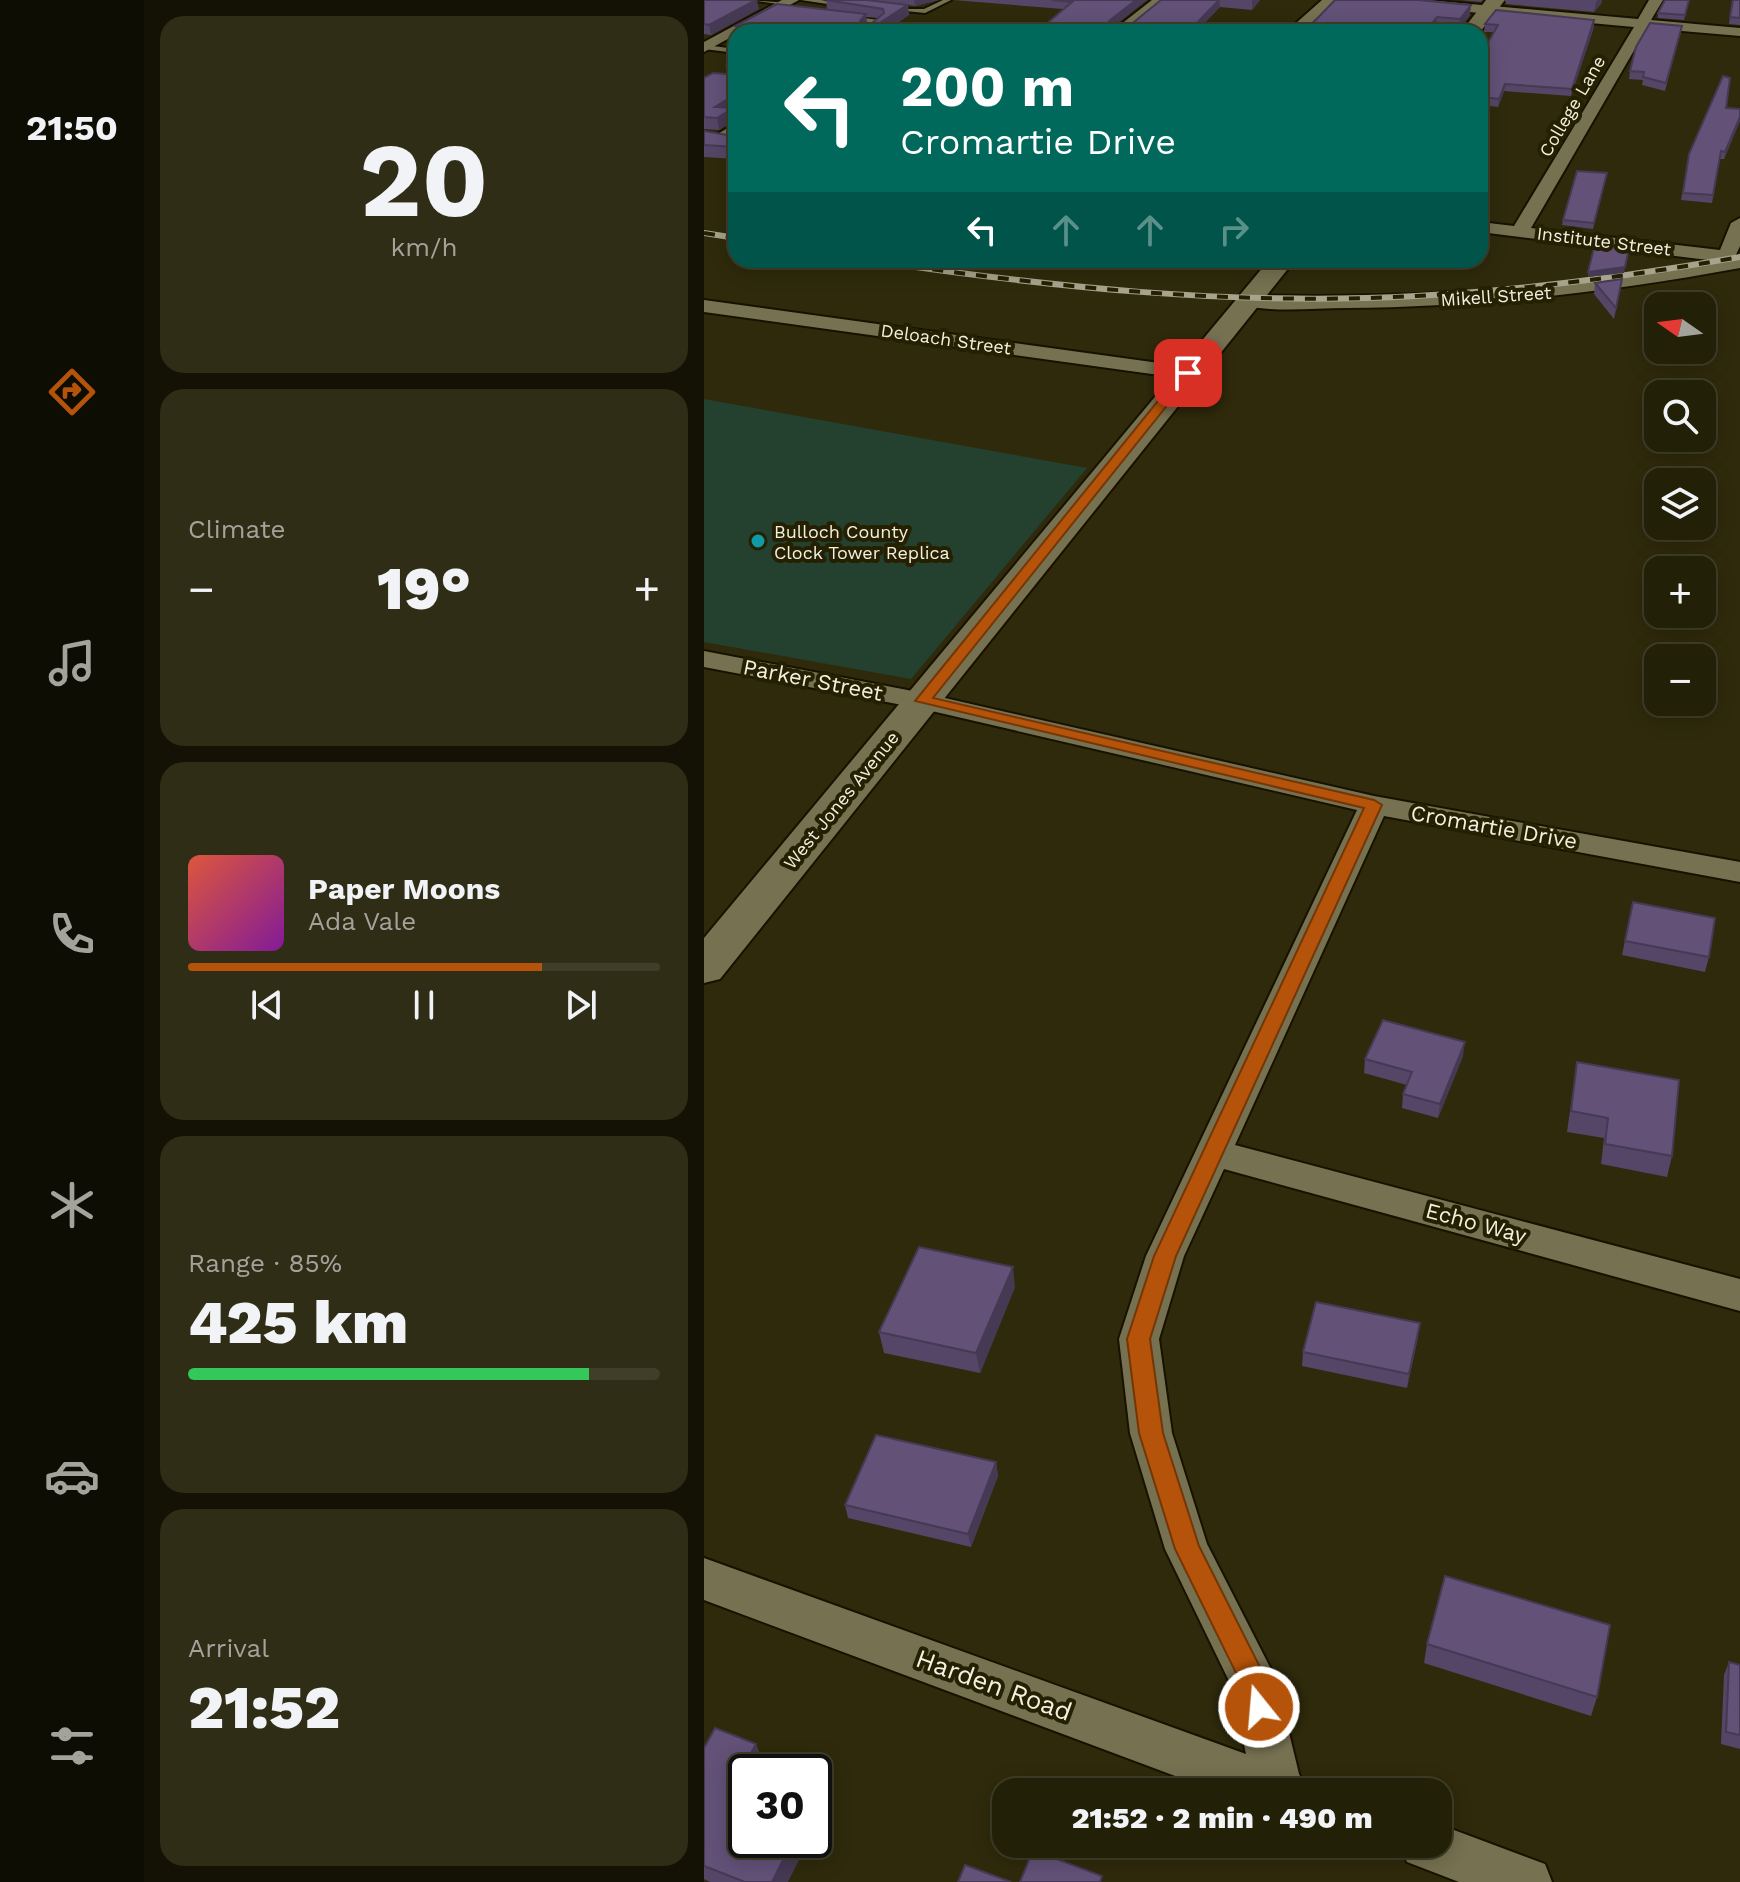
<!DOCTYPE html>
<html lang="en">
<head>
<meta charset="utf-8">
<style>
  body { margin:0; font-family:"Work Sans",sans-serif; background:#2f2d16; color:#f1f3f6; height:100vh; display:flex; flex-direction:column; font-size:30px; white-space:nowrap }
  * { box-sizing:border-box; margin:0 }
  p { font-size:26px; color:#a3a39c }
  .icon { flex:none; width:44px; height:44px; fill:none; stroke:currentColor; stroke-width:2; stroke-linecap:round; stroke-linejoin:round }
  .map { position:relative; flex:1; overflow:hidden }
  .side { display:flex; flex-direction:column; gap:16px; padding:16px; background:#131204; width:560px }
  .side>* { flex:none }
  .hud { position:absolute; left:24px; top:24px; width:760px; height:244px; border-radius:24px; box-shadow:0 4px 20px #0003,0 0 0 2px #403e29; background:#00695c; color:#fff; overflow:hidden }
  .needle { width:52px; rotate:284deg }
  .tools { position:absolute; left:940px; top:292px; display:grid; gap:16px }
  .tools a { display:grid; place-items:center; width:72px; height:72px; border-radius:16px; background:#232008; box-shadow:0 4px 20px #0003,0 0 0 2px #403e29; font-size:40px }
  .speed { position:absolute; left:24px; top:1754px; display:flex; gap:16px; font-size:40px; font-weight:700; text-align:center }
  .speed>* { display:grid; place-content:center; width:104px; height:104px; border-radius:50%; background:#232008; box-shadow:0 4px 20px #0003,0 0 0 2px #403e29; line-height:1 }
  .speed .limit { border:4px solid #111; border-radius:12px; background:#fff; color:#111 }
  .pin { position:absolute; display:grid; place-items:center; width:68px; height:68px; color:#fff; margin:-34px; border-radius:16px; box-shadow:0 4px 12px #0006 }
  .me { position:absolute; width:88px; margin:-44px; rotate:343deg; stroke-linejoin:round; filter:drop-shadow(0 0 6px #0008) }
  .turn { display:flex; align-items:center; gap:28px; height:168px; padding:0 40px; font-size:36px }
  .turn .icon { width:104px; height:104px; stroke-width:2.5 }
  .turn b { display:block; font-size:56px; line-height:68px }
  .lanes { display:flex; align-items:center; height:76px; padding:0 40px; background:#0003; justify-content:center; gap:40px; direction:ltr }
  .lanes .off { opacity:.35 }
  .big { font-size:60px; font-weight:800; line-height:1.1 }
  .side .card { flex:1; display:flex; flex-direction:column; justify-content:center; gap:12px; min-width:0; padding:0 28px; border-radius:24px; background:#2f2d16 }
  .side .dial { align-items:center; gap:0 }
  .dial b { font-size:104px; line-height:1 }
  .song { display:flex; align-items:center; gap:24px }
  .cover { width:96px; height:96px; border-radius:12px; background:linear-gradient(135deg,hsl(10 70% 55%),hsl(290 70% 35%)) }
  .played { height:8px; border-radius:4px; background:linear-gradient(90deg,#b45309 75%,#403e29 75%) }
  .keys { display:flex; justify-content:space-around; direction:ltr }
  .heat { display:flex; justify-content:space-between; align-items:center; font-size:44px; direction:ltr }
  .charge { height:12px; border-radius:6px; background:linear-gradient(90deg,#34c759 85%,#403e29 0) }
  .trip { position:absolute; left:288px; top:1778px; width:460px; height:80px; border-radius:24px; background:#232008; box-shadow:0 4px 20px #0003,0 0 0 2px #403e29; font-weight:800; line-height:80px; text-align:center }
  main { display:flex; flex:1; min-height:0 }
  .tab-bar { display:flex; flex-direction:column; width:144px; justify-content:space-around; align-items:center; background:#0e0d03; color:#a3a39c }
  .tab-bar .icon { width:56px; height:56px }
  .tab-bar .active { color:#b45309 }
  .tab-bar b { font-size:36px; color:#f1f3f6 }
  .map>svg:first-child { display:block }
</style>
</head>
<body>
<main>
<nav class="tab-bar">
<b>21:50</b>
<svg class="icon active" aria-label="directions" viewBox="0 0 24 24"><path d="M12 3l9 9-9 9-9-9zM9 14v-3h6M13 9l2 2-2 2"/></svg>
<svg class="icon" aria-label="music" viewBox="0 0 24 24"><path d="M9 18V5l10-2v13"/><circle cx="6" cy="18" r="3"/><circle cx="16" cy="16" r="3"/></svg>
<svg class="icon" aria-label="phone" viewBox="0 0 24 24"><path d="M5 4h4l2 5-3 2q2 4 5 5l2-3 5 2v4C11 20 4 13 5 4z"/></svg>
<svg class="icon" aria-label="climate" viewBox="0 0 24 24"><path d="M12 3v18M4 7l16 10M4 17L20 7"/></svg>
<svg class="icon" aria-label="car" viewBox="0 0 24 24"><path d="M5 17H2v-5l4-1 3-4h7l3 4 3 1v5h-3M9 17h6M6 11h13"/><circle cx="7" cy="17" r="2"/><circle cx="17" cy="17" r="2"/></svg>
<svg class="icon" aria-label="filters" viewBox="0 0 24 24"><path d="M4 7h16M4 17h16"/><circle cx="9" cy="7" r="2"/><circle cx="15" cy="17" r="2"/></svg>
</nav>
<section class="side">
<div class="card dial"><b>20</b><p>km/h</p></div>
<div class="card"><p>Climate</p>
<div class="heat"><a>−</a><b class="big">19°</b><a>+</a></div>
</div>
<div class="card">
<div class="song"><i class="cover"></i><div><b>Paper Moons</b><p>Ada Vale</p></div></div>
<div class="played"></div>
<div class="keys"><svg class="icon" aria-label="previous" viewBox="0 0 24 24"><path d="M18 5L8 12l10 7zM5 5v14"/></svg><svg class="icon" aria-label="pause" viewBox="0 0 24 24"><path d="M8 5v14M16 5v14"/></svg><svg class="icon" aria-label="next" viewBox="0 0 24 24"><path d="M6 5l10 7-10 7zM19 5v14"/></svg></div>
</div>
<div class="card"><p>Range · 85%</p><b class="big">425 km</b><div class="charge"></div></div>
<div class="card"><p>Arrival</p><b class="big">21:52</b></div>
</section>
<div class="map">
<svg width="1036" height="1882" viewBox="0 0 1036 1882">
  <rect width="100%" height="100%" fill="#2f2a0b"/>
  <polygon fill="#24412f" points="0,399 383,468 207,679 0,642"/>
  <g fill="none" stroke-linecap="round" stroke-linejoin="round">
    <g stroke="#171200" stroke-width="4">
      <g id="lane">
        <polygon points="45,0 85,3 82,5"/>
        <polygon points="97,0 117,0 146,5 143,7"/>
        <polygon points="239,0 247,0 221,13 182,9 220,9"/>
        <polygon points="142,16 176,20 179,22 167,32 160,32 170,23 142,18"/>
        <polygon points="1,45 32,49 32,53 0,49"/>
        <polygon points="32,123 32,128 14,140 7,138"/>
      </g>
    </g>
    <g stroke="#171200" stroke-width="4">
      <g id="street">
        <polygon points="78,0 95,0 0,52 0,42"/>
        <polygon points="448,0 463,0 423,32 407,32"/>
        <polygon points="618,0 633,0 597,32 582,32"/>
        <path d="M671,0H722L934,19L945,0H959L947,20L1036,28V36L943,28L827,228L1016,250L1027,223L1036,218V246L1031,257L1036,256V268C906,292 775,307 642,308C609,308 570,313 538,305L535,301L538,297L545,295C702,299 858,290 1012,261L776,232V222L810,226L930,27L678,4Z"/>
        <polygon points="0,300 484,367 494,373 484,379 0,312"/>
        <polygon points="0,651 219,693 670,796 1036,862 1036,882 680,816 531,1145 1036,1279 1036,1311 520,1169 480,1256 455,1339 468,1433 503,1544 572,1679 595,1774 605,1792 514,1792 0,1600 0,1558 542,1754 526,1683 461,1549 426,1433 415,1339 442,1256 653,810 219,709 0,667"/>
        <polygon points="734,1824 841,1864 848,1882 755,1882 703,1862 696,1844 734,1844"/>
      </g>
    </g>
    <g stroke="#171200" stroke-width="4">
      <g id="secondary">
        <polygon points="782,0 801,0 776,32 757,32"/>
        <polygon points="565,260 591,260 16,979 0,983 0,938"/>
      </g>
    </g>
    <use href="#lane" fill="#767151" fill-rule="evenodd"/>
    <use href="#street" fill="#767151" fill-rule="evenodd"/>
    <use href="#secondary" fill="#767151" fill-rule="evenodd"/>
    <g stroke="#a7a38c" stroke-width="6">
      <g id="rail">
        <polyline points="0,233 32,238"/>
        <path d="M163,260C344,287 528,306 712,296C821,290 928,276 1036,257"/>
      </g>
    </g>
    <use href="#rail" stroke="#252002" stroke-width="4" stroke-dasharray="11" stroke-linecap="butt"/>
  </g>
  <g fill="#554667" fill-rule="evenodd">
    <polygon points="0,0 55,9 7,35 0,34"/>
    <path d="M122,0H235L211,6L204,5L205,15L180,32H32L31,26L123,10ZM162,17L174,18L168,23L163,24Z"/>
    <polygon points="249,0 443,0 410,26 425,26 457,0 556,0 548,10 516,7 492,32 333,32 359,9"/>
    <polygon points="631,0 766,15 755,30 732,28 729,32 600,32"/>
    <polygon points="756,0 779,0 777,2"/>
    <polygon points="801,0 898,0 897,4 890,12 802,4"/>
    <polygon points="985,0 980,20 954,18 954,13"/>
    <polygon points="1028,0 1036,0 1036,25 1025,24"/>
    <polygon points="890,20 890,27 867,96 800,91 794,107 777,105 776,108 790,32 780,32 781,24"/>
    <polygon points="976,34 961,91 938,85 939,80 925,79 926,71"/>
    <polygon points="32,47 32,107 29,109 31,120 15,130 0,129 0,78 25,74 23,65 29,61 27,50"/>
    <polygon points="1022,108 1036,109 1036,121 1020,159 1016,159 1008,203 977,200 985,154"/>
    <polygon points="0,131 29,136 32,134 32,159 0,157"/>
    <polygon points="902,178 889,229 858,225 859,220"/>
    <polygon points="918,279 916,290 910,319 890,294 891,283"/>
    <polygon points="929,902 1005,957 1001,972 918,955"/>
    <polygon points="759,1056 734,1118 698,1108 699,1094 703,1085 660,1073 661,1059"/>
    <polygon points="873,1062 968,1156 963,1177 897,1164 900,1138 863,1132"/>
    <polygon points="311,1287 276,1373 180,1353 175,1332"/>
    <polygon points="714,1337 703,1388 598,1366 599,1352"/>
    <polygon points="292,1462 294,1476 267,1547 144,1518 141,1505"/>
    <polygon points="723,1644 893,1697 887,1716 720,1663"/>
    <polygon points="1025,1662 1036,1665 1036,1749 1017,1744 1020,1675"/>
    <polygon points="52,1744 59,1762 55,1770 84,1882 6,1882 0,1879 0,1748"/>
  </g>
  <g fill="#453954">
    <polygon points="52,0 53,0 55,9 7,35 5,25"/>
    <polygon points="210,0 235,0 211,6"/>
    <polygon points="432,0 443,0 405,30 405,21"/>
    <polygon points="515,0 516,7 492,32 484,32"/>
    <polygon points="549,0 556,0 548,10 548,1"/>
    <polygon points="893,0 898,0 897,4 890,12 892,2"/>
    <polygon points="203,5 205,15 180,32 162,32"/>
    <polygon points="767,5 766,15 755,30 756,19"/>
    <polygon points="162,14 163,25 157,32 156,21"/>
    <polygon points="733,17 732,28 729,32 721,32"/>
    <polygon points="890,20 890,27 867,96 868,89"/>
    <polygon points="801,84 800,91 794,107 795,99"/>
    <polygon points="32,94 32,107 29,109 31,120 15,130 11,107"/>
    <polygon points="1036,117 1036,121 1020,159 1021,152"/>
    <polygon points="925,248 920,273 884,277 884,272"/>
    <polygon points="761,1042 759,1056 734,1118 736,1104"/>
    <polygon points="309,1267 311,1287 276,1373 272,1353"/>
    <polygon points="716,1323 714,1337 703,1388 705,1374"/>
    <polygon points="292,1462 294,1476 267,1547 264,1534"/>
    <polygon points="52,1744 59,1762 54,1772 41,1764"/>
    <polygon points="114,1792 120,1810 110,1830 110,1799"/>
    <polygon points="89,1840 105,1840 84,1882 68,1882"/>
  </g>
  <g fill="#635178" stroke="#453954" stroke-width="2">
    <polygon points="0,0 52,0 5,25 0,24"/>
    <polygon points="122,0 163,0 203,5 162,32 59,32 63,30 31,26 73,4 162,14 156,21 159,24 168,23 180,13 179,9"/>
    <polygon points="348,0 432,0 405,21 404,26 425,26 457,0 515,0 484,32 333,32 368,2"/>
    <polygon points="631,0 714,0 767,5 756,19 733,17 721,32 600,32"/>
    <polygon points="961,0 985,0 981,15 954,13"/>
    <polygon points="1029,0 1036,0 1036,18 1026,17"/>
    <polygon points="792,10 890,20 868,89 801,84 795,99 778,97 776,102 776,57 794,25 781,24"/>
    <polygon points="946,23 978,26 962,83 939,77 940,72 926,71 932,47"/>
    <polygon points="32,59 32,66 23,65"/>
    <polygon points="9,73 32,75 32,94 11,107 29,108 13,118 0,117 0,78"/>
    <polygon points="1019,76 1026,78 1022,108 1036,109 1036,117 1021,152 1017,151 1009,195 979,193 985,154"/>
    <polygon points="0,131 29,136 32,134 32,147 0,145"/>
    <polygon points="873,171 903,173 890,223 859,220"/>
    <polygon points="891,244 925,248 921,267 884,272"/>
    <polygon points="918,279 912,308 891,283"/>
    <polygon points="929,902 1011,918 1005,957 921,941"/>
    <polygon points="679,1020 761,1042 736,1104 699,1094 708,1072 661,1059"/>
    <polygon points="873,1062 975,1080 968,1156 901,1144 904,1118 867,1111"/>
    <polygon points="215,1247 309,1267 272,1353 175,1332"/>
    <polygon points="612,1302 716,1323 705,1374 599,1352"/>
    <polygon points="172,1435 292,1462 264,1534 141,1505"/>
    <polygon points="741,1576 906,1625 893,1697 723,1644"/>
    <polygon points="1025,1662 1036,1665 1036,1735 1022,1732"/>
    <polygon points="11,1728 52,1744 41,1764 62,1772 42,1772 42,1840 89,1840 68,1882 41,1882 0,1866 0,1748"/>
    <polygon points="329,1850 398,1876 396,1882 316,1882"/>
    <polygon points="261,1865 307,1882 254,1882"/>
  </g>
  <polygon fill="#b45309" stroke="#753606" stroke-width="2" points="479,370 489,373 229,698 670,800 678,805 472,1256 446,1339 459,1433 495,1546 562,1679 568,1707 565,1716 555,1720 545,1716 536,1681 471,1549 435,1433 423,1339 450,1256 660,808 211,701"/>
  <circle fill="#0f9aa8" stroke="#252002" stroke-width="3" cx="54" cy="541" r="8"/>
  <g text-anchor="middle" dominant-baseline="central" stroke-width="8" stroke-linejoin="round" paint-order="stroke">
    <g font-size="18" fill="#f3f0df" stroke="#252002">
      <text transform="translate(868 106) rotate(-60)">College Lane</text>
      <text transform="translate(900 241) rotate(7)">Institute Street</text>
      <text transform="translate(792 296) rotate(-4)">Mikell Street</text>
      <text transform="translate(242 339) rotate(8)">Deloach Street</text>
      <text transform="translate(137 800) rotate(-51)">West Jones Avenue</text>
    </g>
    <g font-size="18" fill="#f3f0df" stroke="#252002" text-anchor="start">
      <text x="70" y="531">Bulloch County<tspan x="70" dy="21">Clock Tower Replica</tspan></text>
    </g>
    <g font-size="22" fill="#f3f0df" stroke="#252002">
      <text transform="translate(109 680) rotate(11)">Parker Street</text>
      <text transform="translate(790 827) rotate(10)">Cromartie Drive</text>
      <text transform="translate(772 1223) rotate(15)">Echo Way</text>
    </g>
    <g font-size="26" fill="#f3f0df" stroke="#252002">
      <text transform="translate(290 1685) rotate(20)">Harden Road</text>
    </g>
  </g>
</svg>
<div class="tools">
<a><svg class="needle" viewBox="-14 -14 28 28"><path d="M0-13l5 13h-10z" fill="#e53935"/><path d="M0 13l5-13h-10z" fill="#a3a39c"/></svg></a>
<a><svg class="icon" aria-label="search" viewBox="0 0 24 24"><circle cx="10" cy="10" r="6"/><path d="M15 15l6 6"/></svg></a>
<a><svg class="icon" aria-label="layers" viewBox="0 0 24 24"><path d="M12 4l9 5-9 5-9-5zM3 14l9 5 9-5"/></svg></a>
<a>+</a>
<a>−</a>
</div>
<div class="speed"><div class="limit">30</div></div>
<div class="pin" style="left:484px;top:373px;background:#d93025"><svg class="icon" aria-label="arrive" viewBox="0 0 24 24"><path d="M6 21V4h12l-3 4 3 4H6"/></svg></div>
<svg class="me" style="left:555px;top:1707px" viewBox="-20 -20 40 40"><circle r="17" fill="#b45309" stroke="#fff" stroke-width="3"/><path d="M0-11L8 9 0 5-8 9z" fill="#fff"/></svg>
<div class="trip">21:52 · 2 min · 490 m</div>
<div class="hud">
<div class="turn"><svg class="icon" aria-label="left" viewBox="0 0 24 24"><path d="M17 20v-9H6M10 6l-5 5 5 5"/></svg><div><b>200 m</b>Cromartie Drive</div></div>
<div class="lanes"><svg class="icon" aria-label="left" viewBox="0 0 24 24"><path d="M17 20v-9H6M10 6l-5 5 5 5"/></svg><svg class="icon off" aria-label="ahead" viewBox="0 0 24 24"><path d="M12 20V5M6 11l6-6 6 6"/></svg><svg class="icon off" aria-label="ahead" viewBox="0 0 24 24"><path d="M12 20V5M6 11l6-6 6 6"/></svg><svg class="icon off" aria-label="right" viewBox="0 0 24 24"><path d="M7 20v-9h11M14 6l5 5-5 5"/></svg></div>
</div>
</div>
</main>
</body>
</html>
